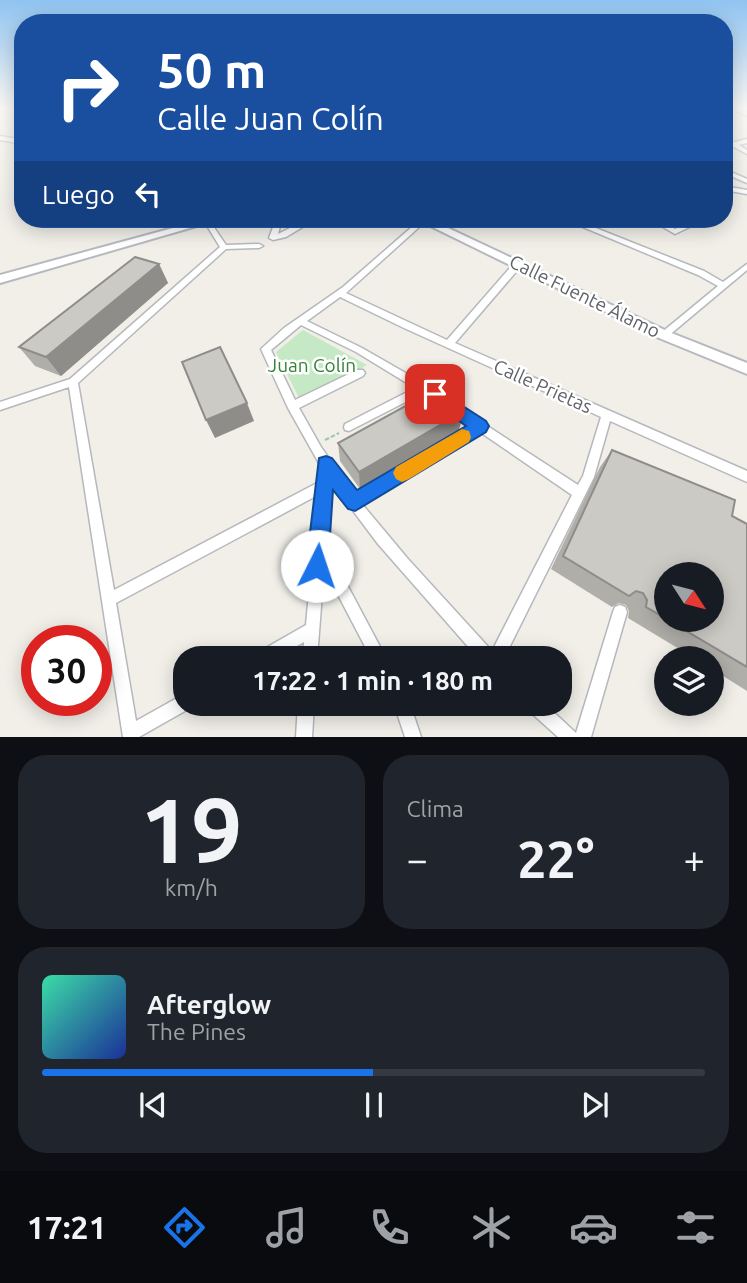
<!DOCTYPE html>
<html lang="es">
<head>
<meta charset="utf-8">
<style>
  body { margin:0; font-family:Ubuntu,sans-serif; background:#20242c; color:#f1f3f6; height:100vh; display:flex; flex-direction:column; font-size:26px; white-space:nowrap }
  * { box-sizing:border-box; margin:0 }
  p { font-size:23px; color:#9ea1a6 }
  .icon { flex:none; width:38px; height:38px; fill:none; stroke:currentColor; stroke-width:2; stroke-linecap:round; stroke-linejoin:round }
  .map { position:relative; height:737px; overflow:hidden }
  .panel { display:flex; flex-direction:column; gap:18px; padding:18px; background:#0d0f14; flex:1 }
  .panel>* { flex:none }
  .top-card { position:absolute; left:14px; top:14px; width:719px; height:214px; border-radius:28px; box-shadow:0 4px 18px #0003; background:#1a4fa0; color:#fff; overflow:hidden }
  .needle { width:46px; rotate:126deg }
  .buttons { position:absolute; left:654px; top:562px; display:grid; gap:14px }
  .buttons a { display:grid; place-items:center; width:70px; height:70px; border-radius:50%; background:#171b24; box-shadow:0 4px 18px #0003; font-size:35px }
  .speed { position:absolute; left:21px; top:625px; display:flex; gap:14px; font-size:35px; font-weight:700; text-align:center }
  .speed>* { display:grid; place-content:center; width:91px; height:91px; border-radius:50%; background:#171b24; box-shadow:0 4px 18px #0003; line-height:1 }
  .speed .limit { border:10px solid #d22; background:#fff; color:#111 }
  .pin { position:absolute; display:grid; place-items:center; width:60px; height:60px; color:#fff; margin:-30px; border-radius:14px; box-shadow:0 4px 10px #0006 }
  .me { position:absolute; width:77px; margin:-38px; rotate:4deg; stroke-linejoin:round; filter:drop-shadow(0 0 5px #0008) }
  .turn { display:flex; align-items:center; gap:24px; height:147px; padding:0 28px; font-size:32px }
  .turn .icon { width:91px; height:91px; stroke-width:2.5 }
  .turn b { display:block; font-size:49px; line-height:60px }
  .then { display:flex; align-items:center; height:66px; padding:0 28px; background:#0003; gap:14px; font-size:26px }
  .big { font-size:52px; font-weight:700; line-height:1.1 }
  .panel .card { flex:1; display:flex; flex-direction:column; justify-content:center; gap:10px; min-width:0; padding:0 24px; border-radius:28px; background:#20242c }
  .panel .dial { align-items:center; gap:0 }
  .dial b { font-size:91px; line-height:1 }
  .song { display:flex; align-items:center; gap:21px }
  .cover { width:84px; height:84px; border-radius:10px; background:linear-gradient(135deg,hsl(160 70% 55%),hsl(230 70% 35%)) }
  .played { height:7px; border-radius:4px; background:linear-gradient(90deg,#1a73e8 50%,#363941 50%) }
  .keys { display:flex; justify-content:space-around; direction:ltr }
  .heat { display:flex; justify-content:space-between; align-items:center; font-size:38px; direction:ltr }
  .panel .tiles { flex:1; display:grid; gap:18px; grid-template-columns:1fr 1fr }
  .card:last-child { grid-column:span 2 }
  .trip { position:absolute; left:173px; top:646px; width:399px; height:70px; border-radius:28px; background:#171b24; box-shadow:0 4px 18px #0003; font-weight:700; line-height:70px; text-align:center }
  .dock { display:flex; height:112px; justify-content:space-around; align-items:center; background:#090b0e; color:#9ea1a6 }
  .dock .icon { width:49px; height:49px }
  .dock .on { color:#1a73e8 }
  .dock b { font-size:32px; color:#f1f3f6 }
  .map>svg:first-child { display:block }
</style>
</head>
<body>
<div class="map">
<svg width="747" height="737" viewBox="0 0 747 737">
  <rect width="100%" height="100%" fill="#f1efe8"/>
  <polygon fill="#c5e8c5" points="303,330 367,365 301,402 276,352"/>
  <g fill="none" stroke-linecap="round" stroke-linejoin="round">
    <g stroke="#b5b8bc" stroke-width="3">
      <g id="street">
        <polygon points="0,136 23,140 23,144 0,140"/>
        <polygon points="747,139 747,143 739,145 747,150 747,154 734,147 724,150 724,146 731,143"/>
        <polygon points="724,169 747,179 747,183 724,173"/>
        <polygon points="724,186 747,190 747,194 724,190"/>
        <path d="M207,219L209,220L226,245L259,244L263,246L259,248L226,249L78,383L114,590L319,482L320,465L288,408L261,349L284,328L343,287L421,219L427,220L346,293L447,340L515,262H521V266L455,343L747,471V482L610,421L594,477L504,658H478L378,544L330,480L326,545L386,658H371L324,568L317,658H303L304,642L276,658H255L257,653L306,625L318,495L116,603L136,721L186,693V704H193L192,707L139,737H123L69,387L0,410V402L70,379L220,247L204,221ZM340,297L404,328L601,417L583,476L578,485L452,403L448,404L447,407L448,410L471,426L355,495L321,447L299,408L363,376L365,373L363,370H357L295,400L271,350L301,325L356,352L415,388L345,424L344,427L345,430L349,431L423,393L440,402L444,401L445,398L444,395L362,348L307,321ZM480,432L572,495L492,651L408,559L362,504Z"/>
        <polygon points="276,219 282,219 278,234 308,219 316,219 286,237 273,240 269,238"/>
        <polygon points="565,219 573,219 704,271 723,282 747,264 747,270 667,337 661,337 659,335 661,333 718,286 698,275 566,220"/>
        <polygon points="649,219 657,219 675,229 698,219 706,219 675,234"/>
        <polygon points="620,605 625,607 627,612 591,737 558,737 528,710 526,704 545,704 576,733 613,612 615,607"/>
        <polygon points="298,704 314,704 312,737 296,737"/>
        <polygon points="394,704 410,704 421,737 405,737"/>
      </g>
    </g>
    <g stroke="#b6babf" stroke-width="4">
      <g id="secondary">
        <polygon points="740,108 747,111 747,115 731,109"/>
        <polygon points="206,219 221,219 0,283 0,275"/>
        <polygon points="416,219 429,219 669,332 747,363 747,374 659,338"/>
      </g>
    </g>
    <polyline stroke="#9cc7a9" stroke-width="2" stroke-dasharray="4.5 2" stroke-linecap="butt" points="325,440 339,433"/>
    <use href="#street" fill="#fff" fill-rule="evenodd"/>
    <use href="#secondary" fill="#fff" fill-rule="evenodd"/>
  </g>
  <g fill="#afaea9">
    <polygon points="159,264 168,283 61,376 35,366 19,347"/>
    <polygon points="459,430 360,489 340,461 338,443"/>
    <polygon points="612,450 747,524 747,691 712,669 712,658 694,658 628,618 629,611 626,605 619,603 612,607 551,569 600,467"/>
  </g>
  <g fill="#8f8d8a">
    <polygon points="159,264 168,283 61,376 46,357"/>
    <polygon points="247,403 254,421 215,438 206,420"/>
    <polygon points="464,411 459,430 360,489 359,472"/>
  </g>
  <g fill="#cccac5" stroke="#8f8d8a" stroke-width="2">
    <polygon points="135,257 159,264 46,357 19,347"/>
    <polygon points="220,347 247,403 206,420 182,362"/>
    <polygon points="440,387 464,411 359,472 338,443"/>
    <polygon points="612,450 735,500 732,516 747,524 747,667 668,620 712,620 712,574 667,574 667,619 646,607 647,600 643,593 636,591 629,596 563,556"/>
  </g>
  <linearGradient id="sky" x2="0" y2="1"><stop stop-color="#8fc3f1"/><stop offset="0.51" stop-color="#f9f8f5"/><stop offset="1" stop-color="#f9f8f5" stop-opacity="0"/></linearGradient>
  <rect width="747" height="212" fill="url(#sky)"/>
  <polygon fill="#1a73e8" stroke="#114b97" stroke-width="2" points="435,388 486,421 489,426 486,432 355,511 348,509 333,490 328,566 325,574 317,577 309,574 306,566 319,458 326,456 332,458 357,490 466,426 429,399 427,394 429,390"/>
  <polygon fill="#f59e0b" points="462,429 469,431 471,437 469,442 409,479 402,482 396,479 393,473 396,467"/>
  <g text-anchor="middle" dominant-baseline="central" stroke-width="5" stroke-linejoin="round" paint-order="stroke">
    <g font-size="19" fill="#5f6368" stroke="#fff">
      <text transform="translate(585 296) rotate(26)">Calle Fuente Álamo</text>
      <text transform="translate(543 386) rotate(24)">Calle Prietas</text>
    </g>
    <g font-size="19" fill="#348238" stroke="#fff">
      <text x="312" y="365">Juan Colín</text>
    </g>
  </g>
</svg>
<div class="buttons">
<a><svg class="needle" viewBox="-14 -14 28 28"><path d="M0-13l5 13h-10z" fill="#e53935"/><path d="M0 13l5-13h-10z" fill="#9ea1a6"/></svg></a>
<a><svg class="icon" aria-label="layers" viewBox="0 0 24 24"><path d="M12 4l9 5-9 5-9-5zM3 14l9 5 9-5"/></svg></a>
</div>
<div class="speed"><div class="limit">30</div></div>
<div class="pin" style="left:435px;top:394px;background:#d93025"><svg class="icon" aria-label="arrive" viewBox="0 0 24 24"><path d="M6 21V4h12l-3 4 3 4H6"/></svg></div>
<svg class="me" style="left:317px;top:566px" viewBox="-20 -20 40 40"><circle r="19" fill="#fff"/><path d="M0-13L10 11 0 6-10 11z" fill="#1a73e8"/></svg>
<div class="trip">17:22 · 1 min · 180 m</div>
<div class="top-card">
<div class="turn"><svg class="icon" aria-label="right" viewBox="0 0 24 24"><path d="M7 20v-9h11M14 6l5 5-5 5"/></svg><div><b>50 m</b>Calle Juan Colín</div></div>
<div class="then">Luego<svg class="icon" aria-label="left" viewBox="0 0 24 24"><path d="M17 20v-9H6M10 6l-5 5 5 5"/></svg></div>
</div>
</div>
<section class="panel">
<div class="tiles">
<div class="card dial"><b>19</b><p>km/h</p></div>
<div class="card"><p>Clima</p>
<div class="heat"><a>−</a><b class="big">22°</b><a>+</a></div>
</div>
<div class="card">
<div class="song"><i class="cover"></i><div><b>Afterglow</b><p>The Pines</p></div></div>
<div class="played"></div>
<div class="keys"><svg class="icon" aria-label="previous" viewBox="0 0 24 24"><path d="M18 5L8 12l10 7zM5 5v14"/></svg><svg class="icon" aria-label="pause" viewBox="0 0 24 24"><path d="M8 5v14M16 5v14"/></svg><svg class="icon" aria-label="next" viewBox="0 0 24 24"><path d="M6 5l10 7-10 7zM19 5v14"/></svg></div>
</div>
</div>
</section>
<nav class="dock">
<b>17:21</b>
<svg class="icon on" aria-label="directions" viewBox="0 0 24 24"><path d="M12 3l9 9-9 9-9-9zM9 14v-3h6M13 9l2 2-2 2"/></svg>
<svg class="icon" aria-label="music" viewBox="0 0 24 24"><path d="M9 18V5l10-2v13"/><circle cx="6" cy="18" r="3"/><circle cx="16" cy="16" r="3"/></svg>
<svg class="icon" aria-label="phone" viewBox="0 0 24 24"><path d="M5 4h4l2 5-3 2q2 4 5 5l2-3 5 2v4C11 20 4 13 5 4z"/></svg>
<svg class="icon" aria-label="climate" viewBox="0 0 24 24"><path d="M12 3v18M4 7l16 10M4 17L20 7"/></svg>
<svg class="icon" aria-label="car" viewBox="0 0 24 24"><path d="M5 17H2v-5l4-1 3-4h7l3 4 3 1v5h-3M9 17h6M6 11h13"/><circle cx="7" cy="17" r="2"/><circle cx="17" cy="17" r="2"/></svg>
<svg class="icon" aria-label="filters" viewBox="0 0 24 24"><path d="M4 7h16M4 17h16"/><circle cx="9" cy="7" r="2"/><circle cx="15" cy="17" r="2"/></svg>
</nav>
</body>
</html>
